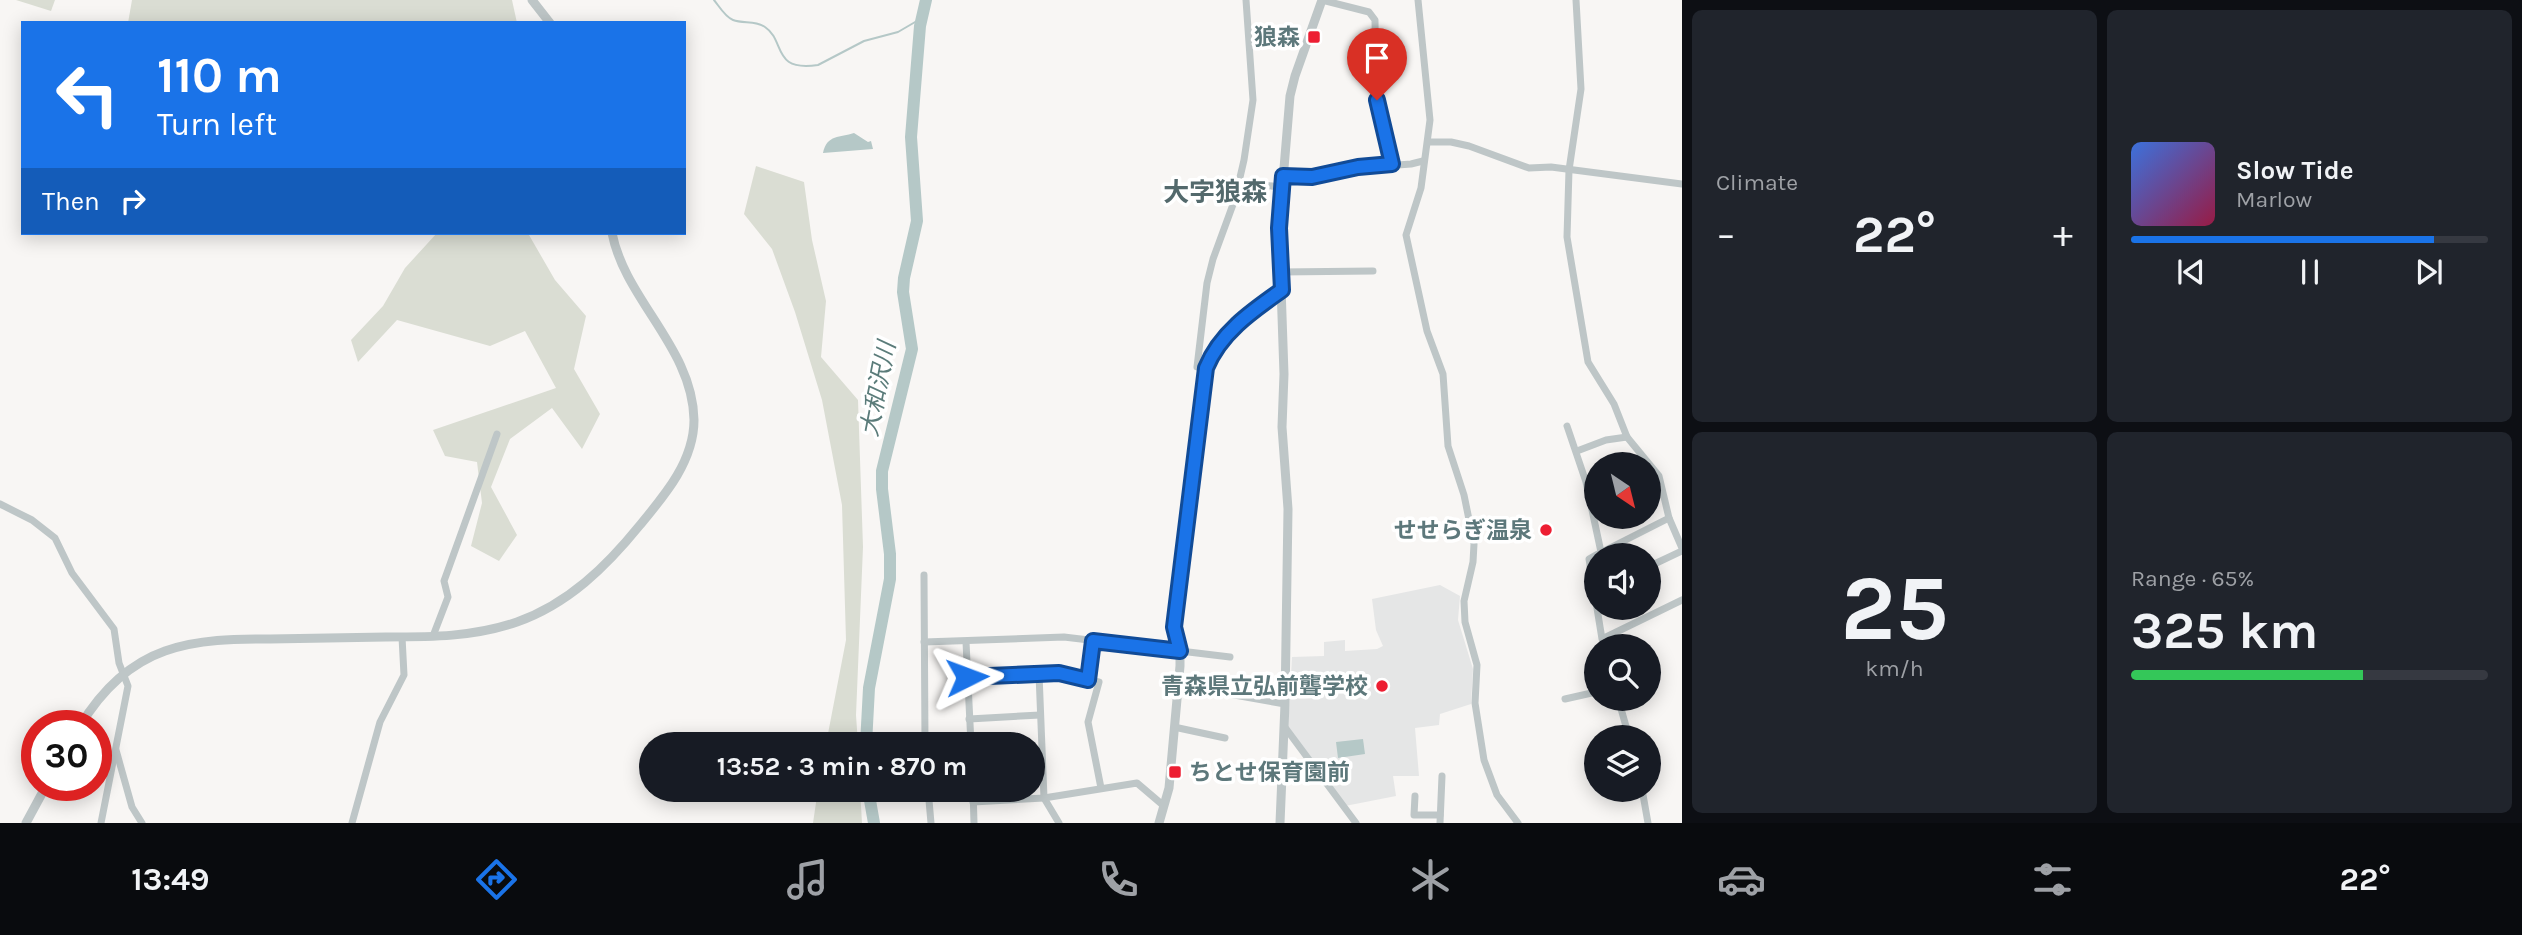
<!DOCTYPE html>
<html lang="en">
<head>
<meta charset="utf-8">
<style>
  body { margin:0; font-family:Karla,"Noto Sans JP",sans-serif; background:#20242c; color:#f1f3f6; height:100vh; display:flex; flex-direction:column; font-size:26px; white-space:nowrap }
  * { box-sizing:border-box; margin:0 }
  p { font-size:23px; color:#9ea1a6 }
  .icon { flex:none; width:38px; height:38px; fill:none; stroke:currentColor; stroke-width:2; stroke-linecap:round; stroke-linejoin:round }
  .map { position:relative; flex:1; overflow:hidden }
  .panel { display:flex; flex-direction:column; gap:10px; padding:10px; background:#0d0f14; width:840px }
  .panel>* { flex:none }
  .top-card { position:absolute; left:21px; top:21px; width:665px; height:214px; border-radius:0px; box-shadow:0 4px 18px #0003; background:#1a73e8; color:#fff; overflow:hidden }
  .needle { width:46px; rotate:145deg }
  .controls { position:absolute; left:1584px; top:452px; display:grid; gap:14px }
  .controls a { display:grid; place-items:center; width:77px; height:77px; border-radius:50%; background:#171b24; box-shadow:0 4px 18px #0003; font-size:35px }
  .speed { position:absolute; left:21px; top:710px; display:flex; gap:14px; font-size:35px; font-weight:700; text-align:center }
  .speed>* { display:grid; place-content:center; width:91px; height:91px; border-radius:50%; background:#171b24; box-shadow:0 4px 18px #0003; line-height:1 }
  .speed .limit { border:10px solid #d22; background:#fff; color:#111 }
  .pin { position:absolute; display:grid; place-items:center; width:60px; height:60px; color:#fff; margin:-72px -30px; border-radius:50% 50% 50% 0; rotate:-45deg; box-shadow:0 0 7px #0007 }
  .pin .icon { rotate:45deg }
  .me { position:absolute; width:77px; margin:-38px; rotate:87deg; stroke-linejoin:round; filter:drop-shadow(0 0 5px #0008) }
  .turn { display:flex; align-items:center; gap:24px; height:147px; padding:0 21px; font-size:32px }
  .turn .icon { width:91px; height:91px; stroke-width:2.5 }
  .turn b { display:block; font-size:49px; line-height:60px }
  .then { display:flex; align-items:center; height:66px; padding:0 21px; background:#0003; gap:14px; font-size:26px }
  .big { font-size:52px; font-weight:700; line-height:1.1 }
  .panel .tile { flex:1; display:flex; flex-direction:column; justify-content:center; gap:10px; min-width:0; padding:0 24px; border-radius:10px; background:#20242c }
  .panel .dial { align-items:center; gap:0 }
  .dial b { font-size:91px; line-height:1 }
  .song { display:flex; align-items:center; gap:21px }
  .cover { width:84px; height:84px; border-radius:10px; background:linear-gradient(135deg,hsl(220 70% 55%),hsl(340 70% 35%)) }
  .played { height:7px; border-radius:4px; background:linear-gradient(90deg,#1a73e8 85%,#363941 85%) }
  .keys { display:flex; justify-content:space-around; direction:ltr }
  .heat { display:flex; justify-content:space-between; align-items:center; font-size:38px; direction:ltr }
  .charge { height:10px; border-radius:5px; background:linear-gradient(90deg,#34c759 65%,#363941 0) }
  .panel .tiles { flex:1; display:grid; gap:10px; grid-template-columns:repeat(2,1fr) }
  .trip { position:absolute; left:639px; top:732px; width:406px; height:70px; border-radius:35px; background:#171b24; box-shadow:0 4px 18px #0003; font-weight:700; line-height:70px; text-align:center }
  .tab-bar { display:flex; height:112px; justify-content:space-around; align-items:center; background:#090b0e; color:#9ea1a6 }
  .tab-bar .icon { width:49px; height:49px }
  .tab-bar .selected { color:#1a73e8 }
  .tab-bar b { font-size:32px; color:#f1f3f6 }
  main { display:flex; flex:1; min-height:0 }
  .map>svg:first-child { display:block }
</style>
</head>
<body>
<main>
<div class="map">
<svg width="1682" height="823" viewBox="0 0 1682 823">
  <rect width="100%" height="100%" fill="#f8f6f4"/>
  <polygon fill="#e5e6e6" points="1440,585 1460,596 1458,620 1473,669 1471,704 1440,714 1439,725 1415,728 1419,776 1393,776 1396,796 1345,806 1288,731 1292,657 1324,656 1324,642 1345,640 1345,651 1377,649 1383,646 1376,630 1372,599"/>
  <g fill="#daddd3">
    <polygon points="16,0 55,0 51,11"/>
    <polygon points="132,0 512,0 517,23 128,23"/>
    <polygon points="756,166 804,182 812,240 826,301 821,357 858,400 863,547 856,715 858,744 826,744 846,640 842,505 822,400 795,312 772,249 744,214"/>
    <polygon points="437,233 523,233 529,235 555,280 586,316 574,369 600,414 582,449 552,408 510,439 491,487 517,535 499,561 471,546 482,503 477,462 445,456 433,430 556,388 525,331 490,346 397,320 358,362 351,340 383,306 405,268"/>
    <polygon points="818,789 860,789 862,823 813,823"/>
  </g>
  <g fill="#b5c8c7">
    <path d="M854,133L868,142L871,141L873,149L823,153C827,134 840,138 854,133Z"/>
    <polygon points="1363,739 1365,754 1338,758 1336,742"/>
  </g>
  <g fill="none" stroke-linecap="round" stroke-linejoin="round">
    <path stroke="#b5c8c7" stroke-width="2" d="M714,0C719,6 725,17 733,20C743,24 756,20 765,27C786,41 771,72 818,65L864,41L898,32L922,18"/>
    <g stroke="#b5c8c7" stroke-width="12">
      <polyline points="866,744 869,688 890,579 890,554 882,489 882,471 912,349 903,292 904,278 917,221 911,137 920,26 926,0"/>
      <polyline points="868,789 874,823"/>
    </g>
    <g stroke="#bec6c7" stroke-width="7">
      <polyline points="1322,0 1369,12 1375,20 1376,100 1392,165"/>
      <polyline points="1418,0 1430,120 1421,188 1406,235 1427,331 1443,374 1448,446 1464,495 1474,544 1473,562 1464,601 1465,622 1477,665 1475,703 1484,760 1497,795 1518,823"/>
      <polyline points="1576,0 1581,89 1569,170 1567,237 1588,362 1614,404 1627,437 1659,476 1669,518 1682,548"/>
      <polyline points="1428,142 1451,142 1469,146 1529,168 1551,167 1682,184"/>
      <polyline points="1284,176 1313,177 1358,168 1411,164 1423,161"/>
      <polyline points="1239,183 1282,187"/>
      <polyline points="1281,272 1373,271"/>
      <polyline points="1206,368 1197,367 1207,283 1213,259 1235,199 1244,160 1253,100 1246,0"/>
      <polyline points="1567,426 1586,482 1601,552"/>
      <polyline points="1577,451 1606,440 1627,437"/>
      <polyline points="0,504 32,520 55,538 72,573 114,629 119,663 128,686 101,823"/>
      <polyline points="1598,554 1669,518"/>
      <polyline points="1596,555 1589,559 1602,639 1682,600"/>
      <polyline points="1648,567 1682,551"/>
      <polyline points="924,575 925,744"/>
      <polyline points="433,636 448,597 444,581 497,434"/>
      <polyline points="924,642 1064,637 1230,657"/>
      <polyline points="966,642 971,744"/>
      <polyline points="1039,674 1044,798 1059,823"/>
      <polyline points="967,677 1059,673 1088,680 1093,641"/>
      <polyline points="1088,680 1099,682 1088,722 1101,788"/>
      <polyline points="1178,685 1285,704"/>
      <polyline points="1618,698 1629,737"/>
      <polyline points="1565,699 1596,692"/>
      <polyline points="969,719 1040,715"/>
      <polyline points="1284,726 1356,823"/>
      <polyline points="1174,727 1225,738"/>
      <polyline points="116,750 132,807 142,823"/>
      <polyline points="928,789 931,823"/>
      <polyline points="973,789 974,823"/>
      <polyline points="1642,789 1648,823"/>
      <polyline points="1415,796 1414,815 1440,815"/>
      <polyline points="973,802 1044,798 1137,783 1164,806"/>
      <polyline points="352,823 380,722 404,675 402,637"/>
      <polyline points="1440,823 1442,776"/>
    </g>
    <g stroke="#bec6c7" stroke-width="9">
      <polyline points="532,0 550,23"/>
      <path d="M80,726C100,693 128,664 165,651C199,639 235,639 270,639C309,638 347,638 386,637C431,637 474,637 517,622C568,604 606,567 640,525C665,495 694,461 694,420C693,348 625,300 612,233"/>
      <polyline points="26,823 46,786"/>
      <path d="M1159,823L1169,788L1180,666V651L1174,627L1206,368C1220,333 1252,311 1282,290"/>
      <polyline points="1280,823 1285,704 1288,509 1282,427 1284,374 1279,228 1290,96 1295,76 1322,0"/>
    </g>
  </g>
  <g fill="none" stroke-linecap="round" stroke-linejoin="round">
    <g stroke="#114b97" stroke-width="18">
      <path id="route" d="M967,677L1059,673L1088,680L1093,641L1180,651L1174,627L1206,368C1220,333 1252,311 1282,290L1279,228L1283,176L1312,177L1358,167L1392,164L1377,100"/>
    </g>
    <use href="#route" stroke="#1a73e8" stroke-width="12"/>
  </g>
  <g fill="#ed1e32" stroke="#fff" stroke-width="2.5">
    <rect x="1307" y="30" width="14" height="14" rx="3.5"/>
    <circle cx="1546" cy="530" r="7"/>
    <circle cx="1382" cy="686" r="7"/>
    <rect x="1168" y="765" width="14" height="14" rx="3.5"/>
  </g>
  <g text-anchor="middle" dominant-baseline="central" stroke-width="7" stroke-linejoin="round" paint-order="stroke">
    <g font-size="23" font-weight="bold" fill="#5d787b" stroke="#fff" text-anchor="end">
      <text x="1300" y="37">狼森</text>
      <text x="1532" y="530">せせらぎ温泉</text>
      <text x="1368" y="686">青森県立弘前聾学校</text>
      <text x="1189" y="772" text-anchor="start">ちとせ保育園前</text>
    </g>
    <g font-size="24" font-style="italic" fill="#5b7c7a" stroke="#fff">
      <text transform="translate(878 389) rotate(-79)">大和沢川</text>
    </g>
    <g font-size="26" font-weight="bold" fill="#53696c" stroke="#fff">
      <text x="1215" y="192">大字狼森</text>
    </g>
  </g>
</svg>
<div class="controls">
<a><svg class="needle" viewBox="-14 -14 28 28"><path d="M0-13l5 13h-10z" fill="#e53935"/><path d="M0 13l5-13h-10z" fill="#9ea1a6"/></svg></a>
<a><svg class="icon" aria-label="sound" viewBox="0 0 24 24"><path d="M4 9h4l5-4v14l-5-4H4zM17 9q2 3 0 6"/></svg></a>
<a><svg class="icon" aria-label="search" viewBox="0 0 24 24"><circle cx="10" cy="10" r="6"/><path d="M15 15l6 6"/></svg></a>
<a><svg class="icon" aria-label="layers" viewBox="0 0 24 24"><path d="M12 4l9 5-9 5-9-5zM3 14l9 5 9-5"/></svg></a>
</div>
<div class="speed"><div class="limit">30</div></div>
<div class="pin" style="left:1377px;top:100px;background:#d93025"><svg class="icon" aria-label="arrive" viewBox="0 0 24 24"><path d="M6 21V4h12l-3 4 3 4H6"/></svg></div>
<svg class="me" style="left:967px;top:677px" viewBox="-20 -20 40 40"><path d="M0-17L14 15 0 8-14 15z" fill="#1a73e8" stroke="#fff" stroke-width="4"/></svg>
<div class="trip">13:52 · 3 min · 870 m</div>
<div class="top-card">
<div class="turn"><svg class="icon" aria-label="left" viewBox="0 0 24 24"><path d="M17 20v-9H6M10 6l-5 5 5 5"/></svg><div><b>110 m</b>Turn left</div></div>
<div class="then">Then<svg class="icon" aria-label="right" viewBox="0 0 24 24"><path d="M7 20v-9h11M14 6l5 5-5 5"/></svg></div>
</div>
</div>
<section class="panel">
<div class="tiles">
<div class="tile"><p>Climate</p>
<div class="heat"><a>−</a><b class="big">22°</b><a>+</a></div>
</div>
<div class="tile">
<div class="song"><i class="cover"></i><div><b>Slow Tide</b><p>Marlow</p></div></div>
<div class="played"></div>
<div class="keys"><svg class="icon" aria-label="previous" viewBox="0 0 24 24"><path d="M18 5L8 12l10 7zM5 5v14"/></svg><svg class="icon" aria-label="pause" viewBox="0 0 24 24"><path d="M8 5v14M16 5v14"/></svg><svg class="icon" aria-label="next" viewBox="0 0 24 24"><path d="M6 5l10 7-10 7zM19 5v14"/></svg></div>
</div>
<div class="tile dial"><b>25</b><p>km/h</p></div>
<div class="tile"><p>Range · 65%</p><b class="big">325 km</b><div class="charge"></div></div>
</div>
</section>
</main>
<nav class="tab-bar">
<b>13:49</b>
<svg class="icon selected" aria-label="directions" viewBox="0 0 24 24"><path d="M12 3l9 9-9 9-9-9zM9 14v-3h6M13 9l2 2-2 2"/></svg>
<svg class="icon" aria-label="music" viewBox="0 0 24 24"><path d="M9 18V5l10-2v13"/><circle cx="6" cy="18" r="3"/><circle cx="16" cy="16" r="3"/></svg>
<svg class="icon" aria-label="phone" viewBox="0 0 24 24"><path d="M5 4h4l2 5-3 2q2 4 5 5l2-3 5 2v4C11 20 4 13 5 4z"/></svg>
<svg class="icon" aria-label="climate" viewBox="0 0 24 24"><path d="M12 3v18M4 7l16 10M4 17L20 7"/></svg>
<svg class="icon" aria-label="car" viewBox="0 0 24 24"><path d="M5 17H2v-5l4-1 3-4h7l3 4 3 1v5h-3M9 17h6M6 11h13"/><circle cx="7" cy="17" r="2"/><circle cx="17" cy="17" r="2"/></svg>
<svg class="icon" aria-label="filters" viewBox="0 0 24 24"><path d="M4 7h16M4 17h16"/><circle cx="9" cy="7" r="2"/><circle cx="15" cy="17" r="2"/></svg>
<b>22°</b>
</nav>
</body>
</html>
